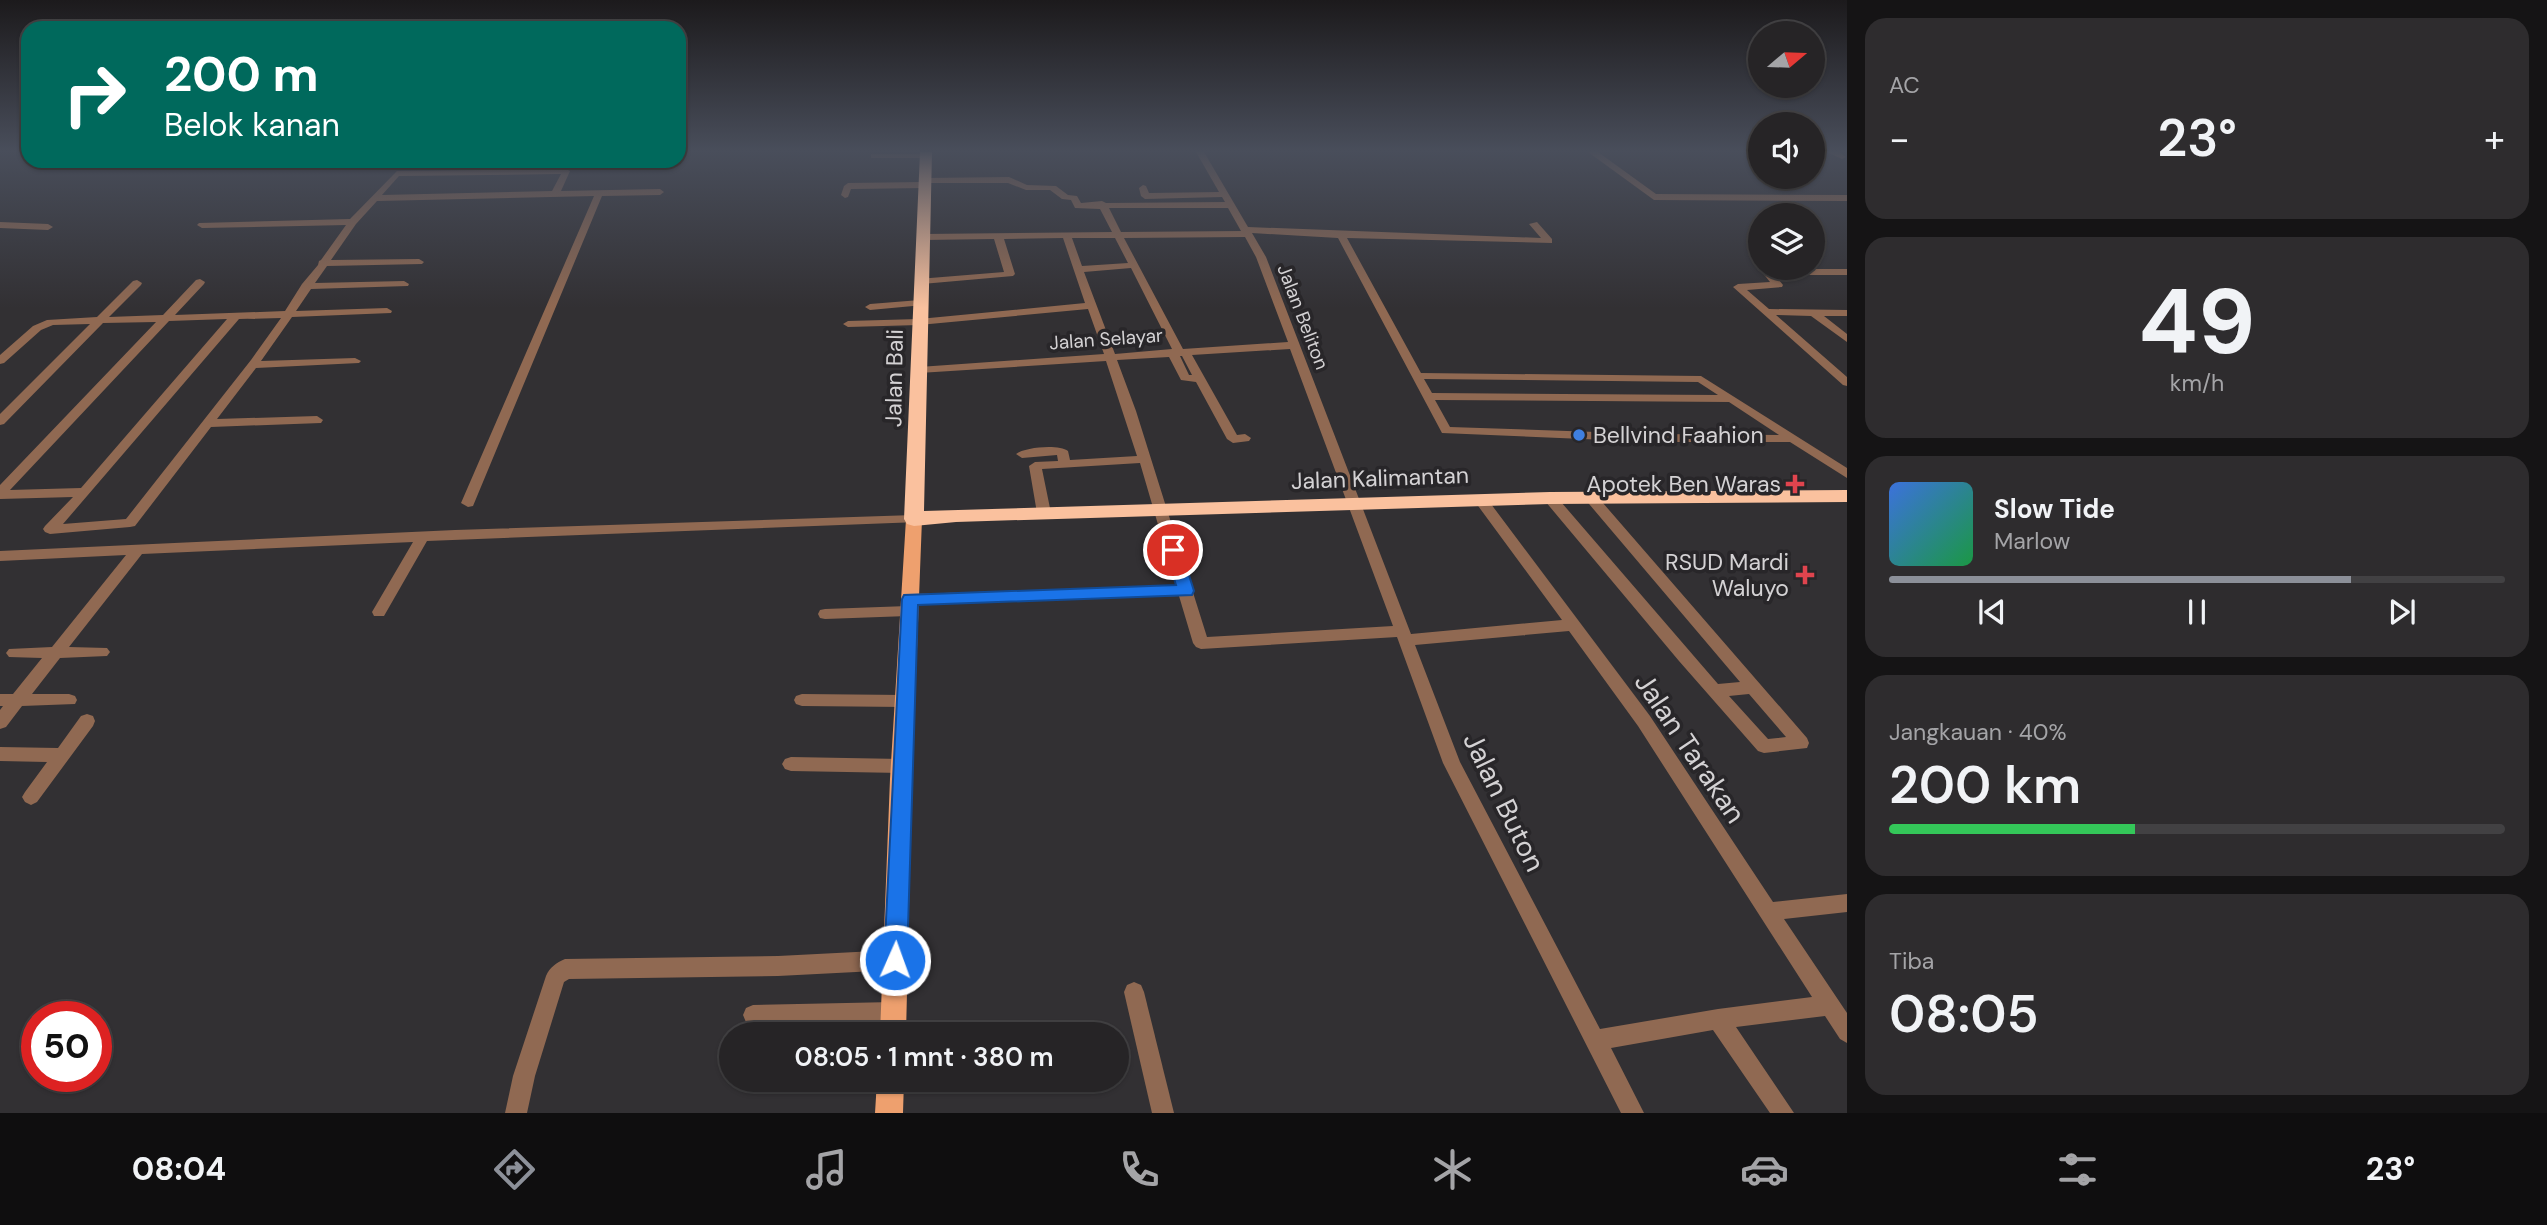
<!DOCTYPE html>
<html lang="id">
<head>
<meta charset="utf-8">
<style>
  body { margin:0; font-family:"DM Sans",sans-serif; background:#2e2c2e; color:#f1f3f6; height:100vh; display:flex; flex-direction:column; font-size:26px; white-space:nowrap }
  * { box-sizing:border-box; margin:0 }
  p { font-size:23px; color:#a4a4a7 }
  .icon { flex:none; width:38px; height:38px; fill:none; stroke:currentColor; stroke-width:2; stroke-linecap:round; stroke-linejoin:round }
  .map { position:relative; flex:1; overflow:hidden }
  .side { display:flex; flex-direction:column; gap:18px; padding:18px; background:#151415; width:700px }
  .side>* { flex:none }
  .hud { position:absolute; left:21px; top:21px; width:665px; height:147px; border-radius:21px; box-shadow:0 2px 5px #0004,0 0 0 2px #424143; background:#00695c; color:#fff; overflow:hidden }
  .needle { width:46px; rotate:71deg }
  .controls { position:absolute; left:1748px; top:21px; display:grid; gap:14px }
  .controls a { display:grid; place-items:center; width:77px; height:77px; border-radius:50%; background:#262426; box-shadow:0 2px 5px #0004,0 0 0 2px #424143; font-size:35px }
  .speed { position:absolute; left:21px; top:1001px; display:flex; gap:14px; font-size:35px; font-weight:700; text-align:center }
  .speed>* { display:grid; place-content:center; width:91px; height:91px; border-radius:50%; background:#262426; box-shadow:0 2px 5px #0004,0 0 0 2px #424143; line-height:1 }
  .speed .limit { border:10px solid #d22; background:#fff; color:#111 }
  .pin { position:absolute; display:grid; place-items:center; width:60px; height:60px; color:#fff; margin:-30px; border:4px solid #fff; border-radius:50%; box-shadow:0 2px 7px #0007 }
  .me { position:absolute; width:77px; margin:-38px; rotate:2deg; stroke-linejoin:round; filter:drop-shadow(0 0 5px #0008) }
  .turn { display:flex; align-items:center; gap:24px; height:147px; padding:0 28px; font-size:32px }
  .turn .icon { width:91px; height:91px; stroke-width:2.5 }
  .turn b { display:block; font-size:49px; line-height:60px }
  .big { font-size:52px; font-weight:600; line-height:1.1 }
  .side .widget { flex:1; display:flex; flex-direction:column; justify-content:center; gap:10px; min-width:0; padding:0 24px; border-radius:21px; background:#2e2c2e }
  .side .dial { align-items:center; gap:0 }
  .dial b { font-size:91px; line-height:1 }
  .song { display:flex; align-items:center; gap:21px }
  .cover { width:84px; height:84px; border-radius:10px; background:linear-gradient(135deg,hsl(220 70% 55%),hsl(140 70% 35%)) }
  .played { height:7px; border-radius:4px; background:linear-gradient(90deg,#8c9099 75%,#424143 75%) }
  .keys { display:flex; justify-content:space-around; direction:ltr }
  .heat { display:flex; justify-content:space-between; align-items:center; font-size:38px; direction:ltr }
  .charge { height:10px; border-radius:5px; background:linear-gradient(90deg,#34c759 40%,#424143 0) }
  .trip { position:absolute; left:719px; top:1022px; width:410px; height:70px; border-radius:35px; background:#262426; box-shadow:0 2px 5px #0004,0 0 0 2px #424143; font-weight:600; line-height:70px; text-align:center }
  .tab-bar { display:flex; height:112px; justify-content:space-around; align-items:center; background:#0f0e0f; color:#a4a4a7 }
  .tab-bar .icon { width:49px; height:49px }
  .tab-bar .active { color:#8c9099 }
  .tab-bar b { font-size:32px; color:#f1f3f6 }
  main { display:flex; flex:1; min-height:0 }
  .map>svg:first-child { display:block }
</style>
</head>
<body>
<main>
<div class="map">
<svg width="1847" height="1113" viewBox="0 0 1847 1113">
  <rect width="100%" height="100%" fill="#323033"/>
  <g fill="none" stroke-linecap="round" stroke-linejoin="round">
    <g fill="#906952" fill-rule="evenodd">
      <path d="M1196,152H1204L1248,227L1541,238L1529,224L1537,222L1552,239V243L1347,238L1421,373L1701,376L1847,468V478L1790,442H1654L1442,433L1338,238L1252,233L1266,257L1411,634L1562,620L1473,499L1475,496H1485L1650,716L1773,902L1847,894V912L1784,919L1847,1013V1043L1840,1039L1825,1016L1736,1027L1794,1113H1770L1713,1030L1611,1048L1644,1113H1621L1443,763L1397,637L1201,649L1196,647L1193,643L1179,596L905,603L903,599L905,595L910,594L1176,586L1140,463L1042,469L1051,513L1044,517L1037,513L1029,466L1035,462L1058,461L1057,455L1022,458L1016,454C1025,447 1059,444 1068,451L1070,460L1137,456L1106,361L919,373L913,370L919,367L1104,354L1088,309L919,325L848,327L843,324L848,321L919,319L1085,303L1063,238L1004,239L1015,274L1013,276L922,284L918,283V279L1004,272L994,239L923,240L918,237L923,234L1112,232L1100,209L1075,208L1071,200L1062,199L1050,190H1026L1008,183H927V187L924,188L851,189L848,197L845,198L841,195L844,186L848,183L921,182V179L924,178L1009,177L1027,185L1056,186L1068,195L1077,196L1081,203L1102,201L1106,203L1225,202L1222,197L1145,199L1141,196L1139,188L1143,185L1146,186L1149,193L1219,192ZM1109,208H1228L1241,231L1121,232ZM1245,237L1256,257L1288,342L1183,349L1124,238ZM1072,238H1115L1128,263L1082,266ZM1131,268L1172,349L1115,354L1084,272ZM1290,349L1393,626L1207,637L1136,411L1117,360L1169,357L1181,380L1196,382L1227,439L1233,443L1249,441L1251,438L1245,434L1237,435L1192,355ZM1180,356H1182L1192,375H1189ZM1424,379L1698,382L1718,395L1432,393ZM1435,400L1729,402L1779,435L1654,434L1450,427ZM1569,631L1638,726L1812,997L1718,1009L1600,1029L1460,762L1415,645Z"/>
      <polygon points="1588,152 1598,152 1656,194 1847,195 1847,201 1654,200"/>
      <polygon points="1827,152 1839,152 1846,157 1842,159"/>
      <polygon points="874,154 926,154 930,156 926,158 871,158 871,154"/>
      <path d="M566,169L570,171L561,191L660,189L664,192L660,195L602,196L473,506L468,507L461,503L594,196L377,201L356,224L331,260L419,259L424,262L422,264L327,266L315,283L404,281L409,284L408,286L311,289L296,311L387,308L392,311L391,313L292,317L261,361L355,358L361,361L359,363L256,368L217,419L317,416L323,420L321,423L211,427L135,526L130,527L50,534L45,532L43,529L45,526L73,497L0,499V485L156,322L103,323L4,424L0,425V414L90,324L53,325L41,330L4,363L0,364V355L33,326L47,320L97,317L133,281L137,280L142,283L141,285L109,317L163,315L196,280L200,279L205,282L204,284L175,315L285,311L302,284L318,265L319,261L321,260L346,225L202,228L197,225L199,223L350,219L397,171ZM561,174L552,191L382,195L399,176ZM281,318L251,360L126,519L63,524L239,319ZM227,319L81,488L10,490L169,321Z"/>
      <polygon points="0,222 48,224 53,227 48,230 0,228"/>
      <polygon points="1767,269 1847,269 1847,275 1775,275 1783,285 1782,287 1747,290 1769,309 1847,310 1847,316 1824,316 1847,334 1847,342 1811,316 1776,315 1847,377 1847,386 1843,385 1733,287 1738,284 1770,282 1762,272"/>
      <polygon points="920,300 925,303 924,305 870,310 865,307 870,304"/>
      <path d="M1550,494L1555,495L1718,684L1740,682L1584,498L1586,495H1596L1807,738L1809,743L1807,748L1764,753L1758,751L1679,661L1545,501L1543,498ZM1749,694L1786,737L1768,739L1729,696Z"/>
      <polygon points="914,515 921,519 919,522 427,541 384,616 374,616 372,612 413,542 142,554 69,647 107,648 110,652 107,656 60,658 32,694 69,694 75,696 77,700 75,704 22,706 6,727 0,729 0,710 3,706 0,706 0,694 13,694 42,658 9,657 6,653 9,649 52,647 126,555 0,561 0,551 455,530"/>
      <polygon points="908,606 913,607 915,611 913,615 908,616 825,619 820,618 818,614 820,610 825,609"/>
      <polygon points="802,694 905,695 911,697 913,701 911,705 905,707 802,706 796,704 794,700 796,696"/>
      <polygon points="87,714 93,716 95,721 93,726 37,802 31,805 25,802 22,797 25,792 47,762 0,761 0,747 58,748 81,716"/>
      <polygon points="791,757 902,759 908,761 911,766 908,771 902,773 791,771 785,769 782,764 785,759"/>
      <path d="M895,950L902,953L905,960L902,967L895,970L778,976L569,979L564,982L535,1076L527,1113H505L513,1076L546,976C550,967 556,963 565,959L778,956Z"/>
      <polygon points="1134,982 1141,985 1144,992 1174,1113 1152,1113 1124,992 1127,985"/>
      <polygon points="894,1002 901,1005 904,1012 901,1019 894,1022 753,1025 746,1022 743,1015 746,1008 753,1005"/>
    </g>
    <g fill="#eea06e" fill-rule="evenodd">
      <polygon points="914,513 922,519 912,779 906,1034 880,1034 890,779 906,519"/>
      <polygon points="877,1080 904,1080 903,1113 875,1113"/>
    </g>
    <polygon fill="#fac19e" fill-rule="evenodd" points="920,152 932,152 924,511 1550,492 1847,490 1847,502 1550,504 956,522 914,526 907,524 904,519"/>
  </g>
  <linearGradient id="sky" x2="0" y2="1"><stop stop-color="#1c1a1c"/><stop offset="0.49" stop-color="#494e5b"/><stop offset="1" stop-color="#494e5b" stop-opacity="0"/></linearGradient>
  <rect width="1847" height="308" fill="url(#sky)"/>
  <polygon fill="#1a73e8" stroke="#114b97" stroke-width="2" points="1173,545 1181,550 1194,591 1192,595 918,605 907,960 904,968 895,971 887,968 884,960 902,599 904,595 1176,585 1165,550"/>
  <circle fill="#3f7fe0" stroke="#282629" stroke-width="2.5" cx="1579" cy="435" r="7"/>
  <g fill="#e0444e" stroke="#282629" stroke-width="2.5">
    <path d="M1791.5 473.5h7v7h7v7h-7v7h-7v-7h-7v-7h7z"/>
    <path d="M1801.5 564.5h7v7h7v7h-7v7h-7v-7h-7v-7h7z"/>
  </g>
  <g text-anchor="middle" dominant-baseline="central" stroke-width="7" stroke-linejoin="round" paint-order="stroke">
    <g font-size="19" fill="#d4d2d4" stroke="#282629">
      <text transform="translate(1303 317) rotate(69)">Jalan Beliton</text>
      <text transform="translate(1106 339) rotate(-4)">Jalan Selayar</text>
    </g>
    <g font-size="23" fill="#d4d2d4" stroke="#282629">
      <text transform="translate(894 378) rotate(-89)">Jalan Bali</text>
      <text transform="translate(1380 478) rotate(-2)">Jalan Kalimantan</text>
    </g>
    <g font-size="23" fill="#d4d2d4" stroke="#282629" text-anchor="end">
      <text x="1593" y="435" text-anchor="start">Bellvind Faahion</text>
      <text x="1781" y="484">Apotek Ben Waras</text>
      <text x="1789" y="562">RSUD Mardi<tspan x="1789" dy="26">Waluyo</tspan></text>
    </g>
    <g font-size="28" fill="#d4d2d4" stroke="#282629">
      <text transform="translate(1690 748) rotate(56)">Jalan Tarakan</text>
      <text transform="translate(1504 802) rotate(64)">Jalan Buton</text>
    </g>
  </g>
</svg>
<div class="controls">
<a><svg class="needle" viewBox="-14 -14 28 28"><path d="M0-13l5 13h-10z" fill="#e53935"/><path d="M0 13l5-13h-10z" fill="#a4a4a7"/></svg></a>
<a><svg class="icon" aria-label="sound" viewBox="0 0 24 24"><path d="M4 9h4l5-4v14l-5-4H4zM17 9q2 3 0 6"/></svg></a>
<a><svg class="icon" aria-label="layers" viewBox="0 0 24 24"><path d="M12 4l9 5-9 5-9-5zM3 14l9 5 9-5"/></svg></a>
</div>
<div class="speed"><div class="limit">50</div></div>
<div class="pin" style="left:1173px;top:550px;background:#d93025"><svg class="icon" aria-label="arrive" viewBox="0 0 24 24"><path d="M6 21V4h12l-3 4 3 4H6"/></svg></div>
<svg class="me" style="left:895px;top:960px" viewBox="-20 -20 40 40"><circle r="17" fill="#1a73e8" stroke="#fff" stroke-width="3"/><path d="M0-11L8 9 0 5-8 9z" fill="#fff"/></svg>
<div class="trip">08:05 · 1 mnt · 380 m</div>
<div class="hud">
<div class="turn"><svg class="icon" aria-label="right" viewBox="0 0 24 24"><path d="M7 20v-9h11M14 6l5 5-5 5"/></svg><div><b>200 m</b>Belok kanan</div></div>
</div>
</div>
<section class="side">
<div class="widget"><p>AC</p>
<div class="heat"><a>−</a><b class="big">23°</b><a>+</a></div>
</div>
<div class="widget dial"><b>49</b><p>km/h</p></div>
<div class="widget">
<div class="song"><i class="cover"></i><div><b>Slow Tide</b><p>Marlow</p></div></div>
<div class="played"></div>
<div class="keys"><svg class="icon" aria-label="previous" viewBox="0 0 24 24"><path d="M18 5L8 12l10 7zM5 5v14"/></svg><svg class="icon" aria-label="pause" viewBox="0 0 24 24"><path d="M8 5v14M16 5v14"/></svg><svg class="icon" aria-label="next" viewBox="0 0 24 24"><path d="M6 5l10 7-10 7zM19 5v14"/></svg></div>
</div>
<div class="widget"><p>Jangkauan · 40%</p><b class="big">200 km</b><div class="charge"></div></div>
<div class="widget"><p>Tiba</p><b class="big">08:05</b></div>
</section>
</main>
<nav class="tab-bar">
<b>08:04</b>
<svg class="icon active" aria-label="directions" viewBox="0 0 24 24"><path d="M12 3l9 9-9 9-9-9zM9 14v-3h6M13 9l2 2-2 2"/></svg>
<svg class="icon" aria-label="music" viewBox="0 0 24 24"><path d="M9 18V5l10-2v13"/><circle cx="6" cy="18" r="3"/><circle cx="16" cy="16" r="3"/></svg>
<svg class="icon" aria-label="phone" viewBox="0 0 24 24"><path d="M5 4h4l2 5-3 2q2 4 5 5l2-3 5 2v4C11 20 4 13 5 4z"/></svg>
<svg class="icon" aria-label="climate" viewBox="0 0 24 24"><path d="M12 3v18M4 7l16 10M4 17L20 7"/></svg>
<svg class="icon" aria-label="car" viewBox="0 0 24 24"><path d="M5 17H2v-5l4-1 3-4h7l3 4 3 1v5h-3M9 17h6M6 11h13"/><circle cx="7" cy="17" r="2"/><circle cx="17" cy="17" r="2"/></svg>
<svg class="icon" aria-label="filters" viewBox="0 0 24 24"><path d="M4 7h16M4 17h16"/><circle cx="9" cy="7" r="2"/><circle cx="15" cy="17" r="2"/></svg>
<b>23°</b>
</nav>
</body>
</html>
